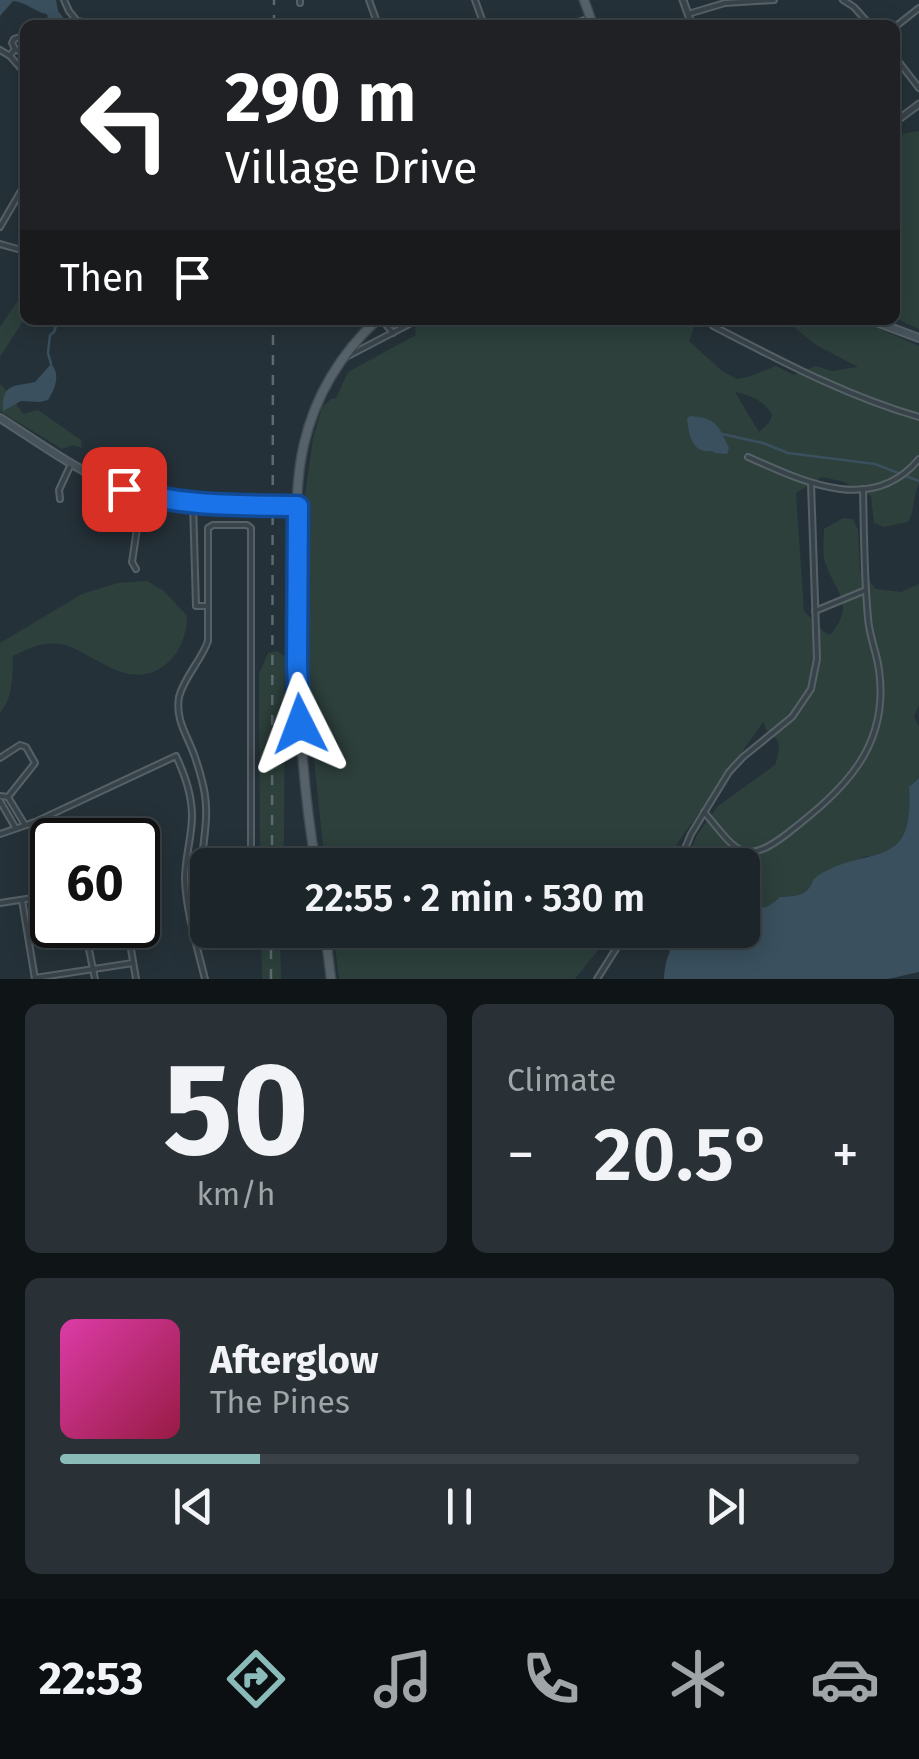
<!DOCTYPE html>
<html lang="en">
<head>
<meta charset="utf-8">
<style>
  body { margin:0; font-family:"Fira Sans",sans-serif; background:#293136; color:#f1f3f6; height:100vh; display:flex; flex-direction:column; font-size:38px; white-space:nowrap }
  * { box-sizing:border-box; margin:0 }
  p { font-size:32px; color:#a0a5a8 }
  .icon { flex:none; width:55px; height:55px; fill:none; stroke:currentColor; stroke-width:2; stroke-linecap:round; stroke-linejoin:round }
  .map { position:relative; height:979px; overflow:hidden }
  .side { display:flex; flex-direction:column; gap:25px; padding:25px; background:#0f1417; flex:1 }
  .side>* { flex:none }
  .hud { position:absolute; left:20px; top:20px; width:880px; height:305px; border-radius:15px; box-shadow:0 5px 25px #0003,0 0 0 2px #3a4247; background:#202124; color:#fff; overflow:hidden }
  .speed { position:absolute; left:30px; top:818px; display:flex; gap:20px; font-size:50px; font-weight:700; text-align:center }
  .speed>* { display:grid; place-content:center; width:130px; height:130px; border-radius:50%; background:#1c252a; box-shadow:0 5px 25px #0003,0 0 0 2px #3a4247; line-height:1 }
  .speed .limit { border:5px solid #111; border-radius:15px; background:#fff; color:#111 }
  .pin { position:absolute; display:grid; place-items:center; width:85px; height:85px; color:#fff; margin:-42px; border-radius:20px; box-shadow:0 5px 15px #0006 }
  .me { position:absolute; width:110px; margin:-55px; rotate:357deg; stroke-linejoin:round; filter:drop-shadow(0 0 8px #0008) }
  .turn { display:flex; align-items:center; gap:35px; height:210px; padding:0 40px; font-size:45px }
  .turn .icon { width:130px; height:130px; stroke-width:2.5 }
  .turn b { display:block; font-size:70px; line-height:85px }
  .then { display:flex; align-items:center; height:95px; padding:0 40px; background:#0003; gap:20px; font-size:38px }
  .big { font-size:75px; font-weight:600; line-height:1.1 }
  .side .card { flex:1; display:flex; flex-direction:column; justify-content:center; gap:15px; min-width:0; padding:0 35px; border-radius:15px; background:#293136 }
  .side .dial { align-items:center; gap:0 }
  .dial b { font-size:130px; line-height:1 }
  .song { display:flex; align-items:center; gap:30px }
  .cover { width:120px; height:120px; border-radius:15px; background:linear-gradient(135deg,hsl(320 70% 55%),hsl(340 70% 35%)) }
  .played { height:10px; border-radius:5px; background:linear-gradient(90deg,#8bbbb9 25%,#3a4247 25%) }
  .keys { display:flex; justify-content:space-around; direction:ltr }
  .heat { display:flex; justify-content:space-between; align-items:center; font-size:55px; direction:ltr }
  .side .tiles { flex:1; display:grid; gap:25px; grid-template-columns:1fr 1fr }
  .card:last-child { grid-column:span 2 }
  .trip { position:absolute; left:190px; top:848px; width:570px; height:100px; border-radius:15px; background:#1c252a; box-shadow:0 5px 25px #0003,0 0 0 2px #3a4247; font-weight:600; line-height:100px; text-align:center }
  .tabs { display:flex; height:160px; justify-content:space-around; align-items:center; background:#0b0f11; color:#a0a5a8 }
  .tabs .icon { width:70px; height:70px }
  .tabs .active { color:#8bbbb9 }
  .tabs b { font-size:45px; color:#f1f3f6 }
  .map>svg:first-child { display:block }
</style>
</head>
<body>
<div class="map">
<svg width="919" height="979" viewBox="0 0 919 979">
  <rect width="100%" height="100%" fill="#253138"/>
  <g fill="#2d403c" fill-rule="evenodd">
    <polygon points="919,131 919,329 895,318 895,224 899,217 895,209 895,140 906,133"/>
    <polygon points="25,290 25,318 0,357 0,327"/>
    <path d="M431,320H697L689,341L721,370L736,379L748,377L776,366L794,375L816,366L832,371L858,367L816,345L789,323L777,320H859L919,346V484C913,497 915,509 908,522L884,527L874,523L871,496L844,482L822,477L796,493L804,611L824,632L830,635C857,603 835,593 825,562C822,552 824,539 824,529L843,518L853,519L858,530L860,571L876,589L901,592L919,584V705L914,717L919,727V778L909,787C910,806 912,825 899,841C889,853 878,854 864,857C857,859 818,876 813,881C811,883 811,886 809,888C801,897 791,896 780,897C763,913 762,907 743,901L742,865H684L697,835L718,806L775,765L779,751L778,741L765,728L764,721L662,865H325L306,682L305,495L313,439L322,407L331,399L336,398L348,372L416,335L415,328ZM735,392C750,395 765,401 772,415L769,423L759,432Z"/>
    <polygon points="0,384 9,393 23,414 38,410 81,440 82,448 73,445 62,449 0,411"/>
    <path d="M147,581L164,591L187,616C187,634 180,653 166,664C130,693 99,656 65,645C47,640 28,648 13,656C12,677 14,696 0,713V643L82,594L118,583Z"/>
    <polygon points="277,651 285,657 284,840 282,865 260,865 259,674 268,653"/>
    <polygon points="261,930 280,930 281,979 262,979"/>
    <polygon points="333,930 614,930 575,979 339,979"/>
  </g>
  <g fill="#3a505e">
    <path d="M0,0H56L58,11L69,25H49L47,14C34,12 27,2 13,1L0,16Z"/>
    <path d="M51,364C61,374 55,389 48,400L40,402L21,401L3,411C2,382 14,387 35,382Z"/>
    <path d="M690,416C717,418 718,425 729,448L727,454L715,453L712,451C692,454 689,435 687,419Z"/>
    <path d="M919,778V972L888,979H664C665,958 671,945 686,930H742L743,901C762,907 763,913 780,897C791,896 802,897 809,888C815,880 810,881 819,875C868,844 915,873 909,787Z"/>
  </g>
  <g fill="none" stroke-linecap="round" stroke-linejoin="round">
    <g stroke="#3a505e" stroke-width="2.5">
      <polyline points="51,364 48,353 50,335 54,332 58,320"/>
      <polyline points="722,434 763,443 788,453 875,464 919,481"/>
      <polyline points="646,930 672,951"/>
    </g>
    <g stroke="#566167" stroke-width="8">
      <g id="minor">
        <polyline points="64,0 69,11 77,21 102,25"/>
        <polyline points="300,0 300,3"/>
        <polyline points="369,0 378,25"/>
        <polyline points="475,0 484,25"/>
        <polyline points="843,0 854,7 870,25"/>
        <polyline points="688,14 725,3 774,0"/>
        <polyline points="570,25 590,18"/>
        <polyline points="895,27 919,8"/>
        <polyline points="15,49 19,51 25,47"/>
        <polyline points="0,50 10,56 25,73"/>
        <polyline points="11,54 15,49 12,43 14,39 20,37 25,40"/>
        <polyline points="895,57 919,88"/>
        <polyline points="0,227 25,184"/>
        <polyline points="0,244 25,251"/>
        <polyline points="382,320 393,333"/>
        <path d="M708,320L713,326C781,361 846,396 919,417"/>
        <polyline points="346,357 417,320"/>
        <path d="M748,457C802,481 872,516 919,459"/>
        <polyline points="60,499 59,490 71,464"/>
        <polyline points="193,503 196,606 208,606"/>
        <polyline points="136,569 132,562 142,495"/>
        <polyline points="815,611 866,590"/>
        <polyline points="0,758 20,745 26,747 35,763 8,797 0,796"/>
        <polyline points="8,797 25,825"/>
        <polyline points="0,801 15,827"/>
        <path d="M704,812C736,849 742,869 788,833C843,790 890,748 879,670C877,653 869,636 868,618C864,576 864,532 863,489"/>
        <path d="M0,834L35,822L176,756C185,775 192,795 192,816C192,837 185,857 185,879C186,912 197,946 205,979"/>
        <polyline points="138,864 151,860"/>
        <polyline points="678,865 691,834 729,772 743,757 792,717 811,689 817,659 811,483"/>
        <path d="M201,897C197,862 210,829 205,795C203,782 199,769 195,757C188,736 175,721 179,697C184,677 201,661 208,641V528L213,525H247L251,528V865"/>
        <polyline points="22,900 35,979"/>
        <polyline points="187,900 208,896"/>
        <polyline points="0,903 52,895"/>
        <polyline points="138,917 155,915"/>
        <polyline points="84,925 95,979"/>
        <polyline points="127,925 136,979"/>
        <polyline points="35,978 133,963"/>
        <polyline points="597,979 628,930"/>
      </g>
    </g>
    <g stroke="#566167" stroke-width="9">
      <g id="tertiary">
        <polyline points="683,0 692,25"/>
        <polyline points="895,122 919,104"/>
      </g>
    </g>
    <g stroke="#566167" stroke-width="10">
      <g id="secondary">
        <polyline points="871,320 919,338"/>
        <path d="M0,418C35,440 69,465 106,482C167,509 233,505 298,506"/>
      </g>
    </g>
    <g stroke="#414c52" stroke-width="11">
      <g id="primary">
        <polyline points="584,0 593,25"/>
        <path d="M316,865C299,769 297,671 297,574C297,531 294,486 304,444C315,396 341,353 377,320"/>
        <polyline points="325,930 331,979"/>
      </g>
    </g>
    <use href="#minor" stroke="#384349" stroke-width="4"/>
    <use href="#tertiary" stroke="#384349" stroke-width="5"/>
    <use href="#secondary" stroke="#47535b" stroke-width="6"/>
    <use href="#primary" stroke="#566269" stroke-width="8"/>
    <g stroke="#5d6a71" stroke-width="2.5" stroke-dasharray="10 10" stroke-linecap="butt">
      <polyline points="274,25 274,0"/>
      <polyline points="272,865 273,320"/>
      <polyline points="271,979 271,930"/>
    </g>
  </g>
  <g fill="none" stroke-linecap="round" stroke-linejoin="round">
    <g stroke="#114b97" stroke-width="25">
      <path id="route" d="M124,489C181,507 238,505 298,506L297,666L300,724"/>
    </g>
    <use href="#route" stroke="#1a73e8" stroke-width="18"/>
  </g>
</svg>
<div class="speed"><div class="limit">60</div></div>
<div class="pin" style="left:124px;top:489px;background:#d93025"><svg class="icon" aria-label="arrive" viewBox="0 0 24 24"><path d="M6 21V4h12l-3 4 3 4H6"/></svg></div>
<svg class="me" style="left:300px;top:724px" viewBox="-20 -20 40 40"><path d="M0-17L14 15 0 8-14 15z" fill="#1a73e8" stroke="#fff" stroke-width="4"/></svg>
<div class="trip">22:55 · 2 min · 530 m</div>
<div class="hud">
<div class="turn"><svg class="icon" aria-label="left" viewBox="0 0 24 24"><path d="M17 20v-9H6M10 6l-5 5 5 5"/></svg><div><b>290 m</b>Village Drive</div></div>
<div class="then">Then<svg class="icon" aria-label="arrive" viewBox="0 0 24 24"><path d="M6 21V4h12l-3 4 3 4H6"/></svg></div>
</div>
</div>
<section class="side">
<div class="tiles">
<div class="card dial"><b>50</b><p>km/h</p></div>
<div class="card"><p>Climate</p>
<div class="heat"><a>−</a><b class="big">20.5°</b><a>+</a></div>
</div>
<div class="card">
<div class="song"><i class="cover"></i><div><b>Afterglow</b><p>The Pines</p></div></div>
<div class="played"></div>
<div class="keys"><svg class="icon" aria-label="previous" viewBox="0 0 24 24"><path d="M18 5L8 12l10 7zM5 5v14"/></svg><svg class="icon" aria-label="pause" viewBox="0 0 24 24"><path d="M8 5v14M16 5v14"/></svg><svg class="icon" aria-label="next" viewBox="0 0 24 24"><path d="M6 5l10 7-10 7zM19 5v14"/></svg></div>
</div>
</div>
</section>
<nav class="tabs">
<b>22:53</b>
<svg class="icon active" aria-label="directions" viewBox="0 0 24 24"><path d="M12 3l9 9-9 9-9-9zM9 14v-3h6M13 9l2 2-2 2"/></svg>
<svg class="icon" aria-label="music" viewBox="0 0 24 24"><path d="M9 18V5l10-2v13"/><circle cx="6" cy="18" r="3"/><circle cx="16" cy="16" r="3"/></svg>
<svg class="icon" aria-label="phone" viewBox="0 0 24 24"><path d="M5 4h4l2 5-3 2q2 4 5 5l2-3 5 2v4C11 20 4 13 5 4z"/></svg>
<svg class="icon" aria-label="climate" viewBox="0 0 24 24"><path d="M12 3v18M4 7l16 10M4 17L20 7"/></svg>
<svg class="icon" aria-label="car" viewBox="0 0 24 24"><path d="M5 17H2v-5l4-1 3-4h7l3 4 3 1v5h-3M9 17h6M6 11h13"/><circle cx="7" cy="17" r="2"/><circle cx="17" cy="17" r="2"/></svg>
</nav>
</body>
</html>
